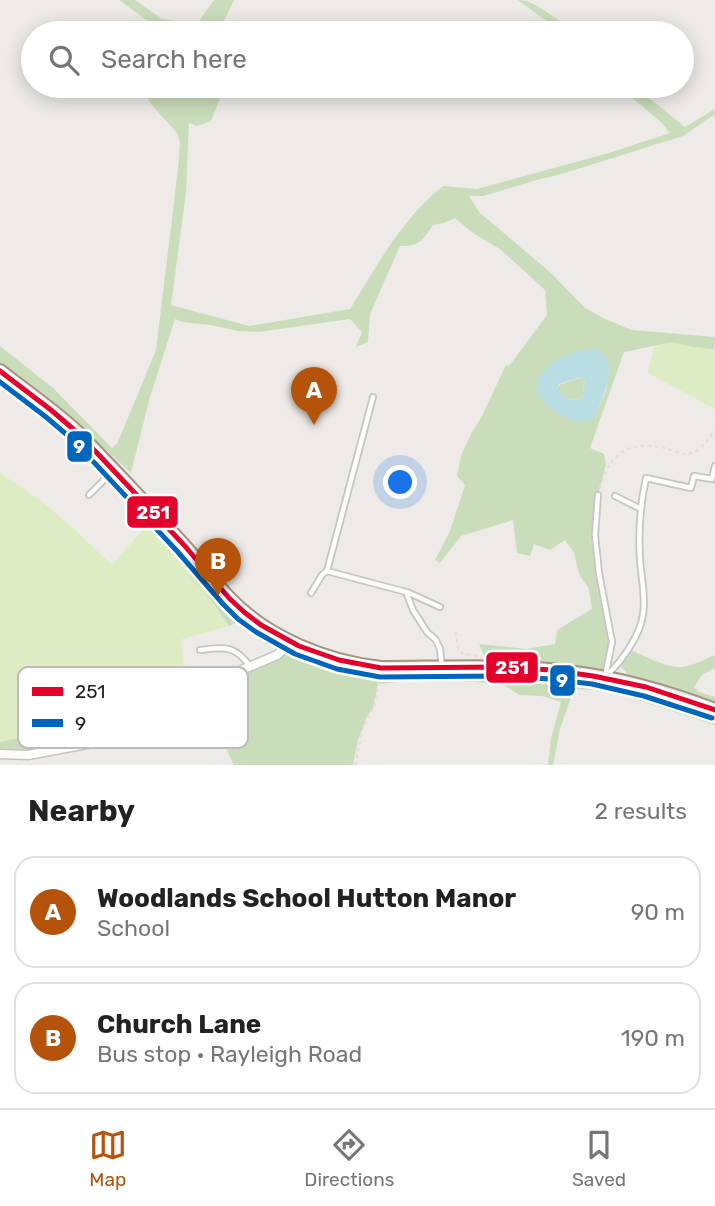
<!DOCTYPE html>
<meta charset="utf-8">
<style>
:root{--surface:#fff;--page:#f6f6f6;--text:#222;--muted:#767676;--line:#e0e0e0;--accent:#b45309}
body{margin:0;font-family:Rubik,sans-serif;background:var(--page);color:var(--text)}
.you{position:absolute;left:401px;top:483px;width:24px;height:24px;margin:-18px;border:5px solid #fff;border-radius:50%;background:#1a73e8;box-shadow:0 0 0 10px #1a73e833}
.badge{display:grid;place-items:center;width:46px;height:46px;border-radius:50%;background:var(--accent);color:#fff;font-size:23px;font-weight:700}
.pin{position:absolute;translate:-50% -58px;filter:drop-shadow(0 2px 4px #0008)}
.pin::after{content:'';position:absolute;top:37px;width:24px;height:21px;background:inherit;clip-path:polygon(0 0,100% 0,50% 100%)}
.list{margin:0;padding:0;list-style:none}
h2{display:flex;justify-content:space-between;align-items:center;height:91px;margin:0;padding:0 28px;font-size:30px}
h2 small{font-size:23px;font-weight:400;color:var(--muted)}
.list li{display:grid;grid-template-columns:46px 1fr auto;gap:21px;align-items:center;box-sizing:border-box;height:112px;margin:0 14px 14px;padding:0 14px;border:2px solid var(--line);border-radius:21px}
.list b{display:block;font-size:26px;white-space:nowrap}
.list p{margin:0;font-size:23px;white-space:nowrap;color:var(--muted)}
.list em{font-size:23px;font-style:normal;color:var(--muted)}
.icon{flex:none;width:38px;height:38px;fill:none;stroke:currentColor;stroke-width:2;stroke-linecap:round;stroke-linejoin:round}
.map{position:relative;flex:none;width:715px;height:765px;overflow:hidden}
.search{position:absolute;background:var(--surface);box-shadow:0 4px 18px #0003;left:21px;right:21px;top:21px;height:77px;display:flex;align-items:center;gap:18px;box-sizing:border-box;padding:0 24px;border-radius:38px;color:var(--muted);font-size:26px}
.sheet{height:343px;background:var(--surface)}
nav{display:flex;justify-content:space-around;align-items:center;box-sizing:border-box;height:98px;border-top:2px solid var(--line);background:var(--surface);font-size:19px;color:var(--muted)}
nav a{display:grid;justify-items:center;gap:4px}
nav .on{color:var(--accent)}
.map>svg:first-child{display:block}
.grass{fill:#deecc4}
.forest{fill:#caddba;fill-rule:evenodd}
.water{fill:#b8dee3;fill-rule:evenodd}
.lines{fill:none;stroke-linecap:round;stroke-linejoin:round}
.service-casing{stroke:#c6c5c3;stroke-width:8}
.minor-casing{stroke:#c6c5c3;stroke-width:11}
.primary-casing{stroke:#a49583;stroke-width:16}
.path{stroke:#ebd9d9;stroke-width:2;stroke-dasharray:3.5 3.5;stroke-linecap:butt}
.service{stroke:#fcfcfb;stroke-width:4.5}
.minor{stroke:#fcfcfb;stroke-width:8}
.primary{stroke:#f1eae4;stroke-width:12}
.bus-1-casing{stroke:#fff;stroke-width:10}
.bus-2-casing{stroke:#fff;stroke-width:10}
.bus-1{stroke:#e4002b;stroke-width:5}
.bus-2{stroke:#0065bd;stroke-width:5}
.key{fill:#fff;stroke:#bcbcbc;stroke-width:2}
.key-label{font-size:19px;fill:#1f1f1f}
.line-badge{stroke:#fff;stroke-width:2.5}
.badge-label{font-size:19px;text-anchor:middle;font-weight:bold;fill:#fff}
</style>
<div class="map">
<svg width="715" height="765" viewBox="0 0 715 765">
<rect width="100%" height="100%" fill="#edeae7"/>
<g class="grass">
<path d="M672 342 692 347 715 349V409L648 373 654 346Z"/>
<path d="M0 473 40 500 74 529 112 565 146 526 197 579 229 626 182 639 184 678 174 688 152 700 140 719 118 728 70 738 13 739 0 742Z"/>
</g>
<g class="forest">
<path d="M119 0H135L162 19 197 24 214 0H234L222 25 221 33H154L156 27Z"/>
<path d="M518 0C536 0 560 22 574 33H563Z"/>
<path d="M144 86H225L211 121 197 126 189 123 186 192 171 305 249 326 350 309C378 264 401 220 443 186L477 189 609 153 670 133 660 121 618 86H634L685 127 715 109V114L683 136 565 173 537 180 483 196H469L479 212 551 273 585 308 605 319 632 330 715 337 714 349 692 347 672 342 624 352 590 448 604 454 606 464 598 495 595 535 599 573 612 642 603 669 549 663 486 660 479 644 526 649 555 644 557 630 592 609 589 589 579 574 574 553 565 540 550 550 534 544 530 556 517 553 513 520 461 536 440 563 435 560 450 531 465 485 457 476 461 456 472 432 481 418 506 365 509 366 547 315 545 290 500 249 473 233 455 218 444 223 433 225C423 240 420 246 400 246L370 314 368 342 356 347 362 332 350 319 259 332 238 331 211 325 182 322 175 319 150 397 131 473 49 398 0 363V346L53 388 112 448 118 442 156 350 178 169 180 142 177 133 150 103ZM609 369 606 391 595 417 536 388Z"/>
<path d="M582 377 585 378 582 400 569 399 557 389 559 385Z"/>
<path d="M156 515 250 617 229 626 197 579 146 526Z"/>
<path d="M295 648 365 666 572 672 715 710V725L607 690 574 689 560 729 553 765H548L551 739 561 702 542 696 519 695 503 684 429 679 378 684 373 708 367 716 358 740 353 765H234L226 748 219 724 213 722 118 745 96 743 0 755V742L13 739 70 738 118 728 140 719 152 700 174 688 184 678 195 690 140 732 158 730 222 716 216 681Z"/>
<path d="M627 649C643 654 664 668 682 667 693 666 705 659 715 655V668L702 675 694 687 699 692 715 697V707L660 684H648L631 678 619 664Z"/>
</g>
<path class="water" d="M585 349C627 347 603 396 595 418 578 426 557 417 545 403 541 399 537 395 537 389 534 369 568 353 585 349ZM581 377 585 379 582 400 569 399 557 389 559 384Z"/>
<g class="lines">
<defs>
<g id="service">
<path d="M373 397 327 571 406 592 413 610 427 632 436 640 440 649 442 667"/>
<path d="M89 495 113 471"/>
<path d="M598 495 595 535 599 573 612 642 605 677"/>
<path d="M615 496 639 508"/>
<path d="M407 592 440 607"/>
<path d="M311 593 322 575 327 571"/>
<path d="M200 650C225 647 234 645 250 666"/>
<path d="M608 674C622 661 641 634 643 614 646 596 641 577 640 559 638 530 640 506 646 478L691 488 694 476 712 479 715 466"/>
</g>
<path id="minor" d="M0 754 28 755 135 735 154 722 183 695 277 655 291 642"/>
<path id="primary" d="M0 371C25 391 57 412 79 434 112 468 145 503 177 538 195 557 211 579 229 598 267 638 326 662 381 668 445 668 511 664 575 673 623 679 670 693 715 710"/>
</defs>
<use href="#service" class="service-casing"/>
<use href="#minor" class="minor-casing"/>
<use href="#primary" class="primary-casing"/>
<g class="path">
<path d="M600 488C609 453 629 440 665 448 672 450 680 454 687 454 700 453 708 440 715 430"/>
<path d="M456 632 458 649 461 653 481 657"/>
<path d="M355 765 363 728 375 703 379 679"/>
</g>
<use href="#service" class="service"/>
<use href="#minor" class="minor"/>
<use href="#primary" class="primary"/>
<defs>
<path id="bus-1" d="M0 371 51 410 79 434 184 545 229 598 244 612 261 625 299 646 339 660 381 668 502 667 551 670 593 676 646 687 715 710"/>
<path id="bus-2" d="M0 382 46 417 73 440 177 551 223 604 238 619 256 632 295 654 337 669 380 677 502 676 550 679 592 684 644 696 712 718"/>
</defs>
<use href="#bus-1" class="bus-1-casing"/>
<use href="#bus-2" class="bus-2-casing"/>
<use href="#bus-1" class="bus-1"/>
<use href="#bus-2" class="bus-2"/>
</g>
<rect x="18" y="667" width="230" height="81" rx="10" class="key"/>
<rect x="32" y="687" width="31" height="9" fill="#e4002b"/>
<rect x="32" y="719" width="31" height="8" fill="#0065bd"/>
<g class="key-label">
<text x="75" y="698">251</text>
<text x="75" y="730">9</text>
</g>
<g class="line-badge">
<rect x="66" y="430" width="27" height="33" rx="7" fill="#0065bd"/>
<rect x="126" y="495" width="53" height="34" rx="7" fill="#e4002b"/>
<rect x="485" y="651" width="54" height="33" rx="7" fill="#e4002b"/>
<rect x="549" y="664" width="27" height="33" rx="7" fill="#0065bd"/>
</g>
<g class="badge-label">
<text x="79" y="453">9</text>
<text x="153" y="519">251</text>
<text x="512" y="674">251</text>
<text x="562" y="687">9</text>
</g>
</svg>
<div class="you"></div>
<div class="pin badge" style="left:314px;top:425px">A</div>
<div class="pin badge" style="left:218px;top:596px">B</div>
<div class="search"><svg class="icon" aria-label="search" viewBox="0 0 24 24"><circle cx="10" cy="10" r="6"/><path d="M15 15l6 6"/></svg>Search here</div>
</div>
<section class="sheet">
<h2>Nearby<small>2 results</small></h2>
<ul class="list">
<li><span class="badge">A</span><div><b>Woodlands School Hutton Manor</b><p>School</p></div><em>90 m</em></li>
<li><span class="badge">B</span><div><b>Church Lane</b><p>Bus stop · Rayleigh Road</p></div><em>190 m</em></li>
</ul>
</section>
<nav>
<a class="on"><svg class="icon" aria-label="map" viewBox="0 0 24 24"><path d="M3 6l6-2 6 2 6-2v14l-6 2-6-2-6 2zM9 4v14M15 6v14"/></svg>Map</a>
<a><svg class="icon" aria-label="directions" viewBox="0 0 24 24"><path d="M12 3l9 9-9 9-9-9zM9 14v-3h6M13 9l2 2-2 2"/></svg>Directions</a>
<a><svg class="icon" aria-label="saved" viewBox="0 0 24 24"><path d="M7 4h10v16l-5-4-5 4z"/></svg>Saved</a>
</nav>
